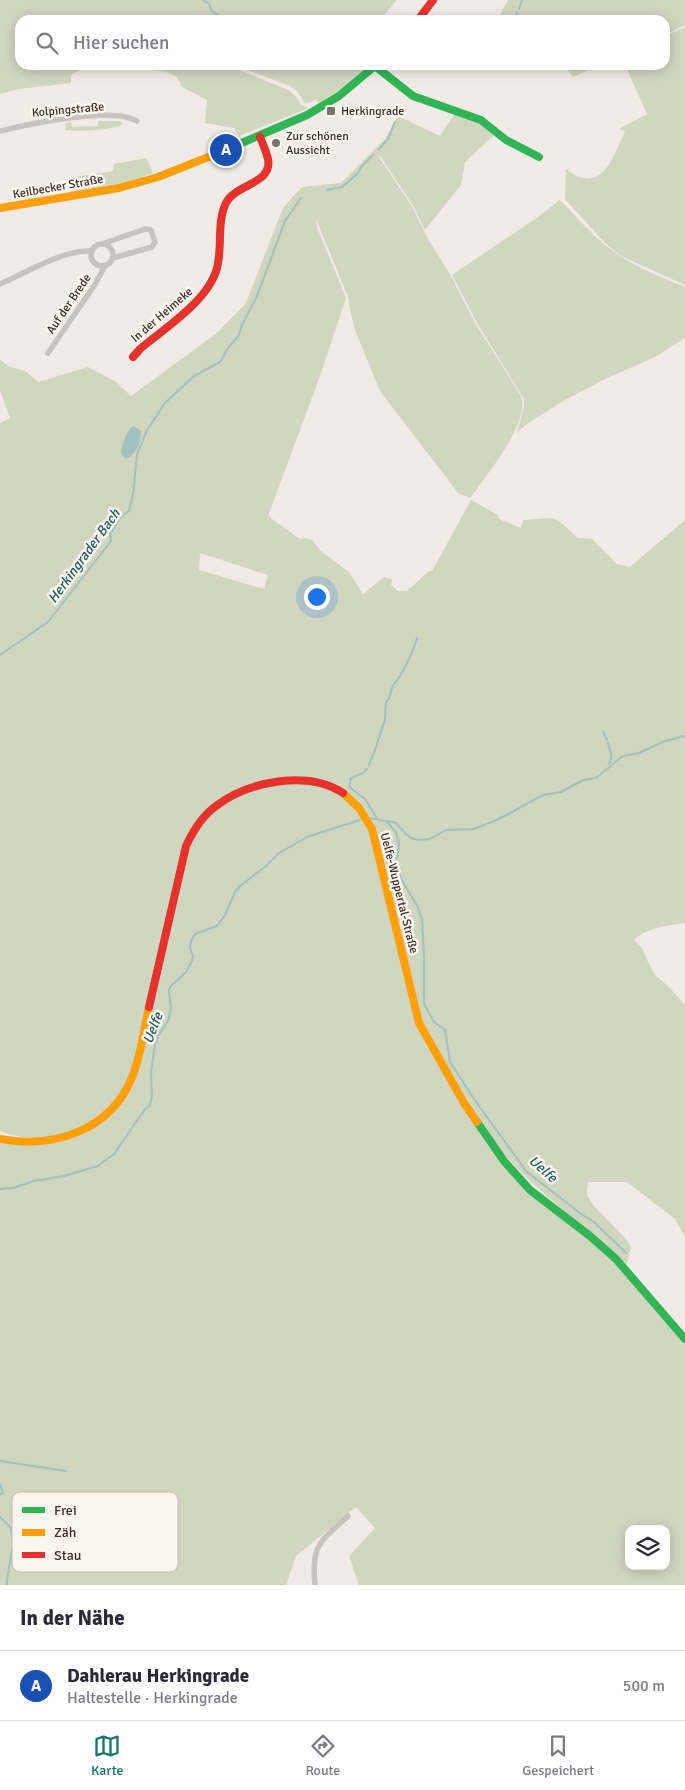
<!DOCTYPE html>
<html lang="de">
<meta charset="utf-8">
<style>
:root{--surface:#fff;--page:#f2f2f3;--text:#2b2b33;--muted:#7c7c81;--line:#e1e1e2;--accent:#0f766e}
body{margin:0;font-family:Signika,sans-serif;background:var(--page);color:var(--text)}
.controls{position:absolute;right:15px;bottom:15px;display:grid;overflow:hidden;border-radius:10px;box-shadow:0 2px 12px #0003}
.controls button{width:45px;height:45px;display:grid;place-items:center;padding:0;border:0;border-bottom:1px solid var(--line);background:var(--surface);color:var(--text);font:25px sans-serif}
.you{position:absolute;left:316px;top:596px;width:18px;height:18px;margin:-12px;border:4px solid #fff;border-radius:50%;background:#1a73e8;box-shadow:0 0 0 8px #1a73e833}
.badge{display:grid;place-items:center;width:32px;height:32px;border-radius:50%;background:var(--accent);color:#fff;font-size:16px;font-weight:700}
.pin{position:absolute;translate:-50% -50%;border:2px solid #fff;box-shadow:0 1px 5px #0006}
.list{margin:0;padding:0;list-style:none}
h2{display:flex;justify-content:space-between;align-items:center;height:65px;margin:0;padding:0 20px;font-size:21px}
h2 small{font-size:16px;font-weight:400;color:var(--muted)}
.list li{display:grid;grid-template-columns:32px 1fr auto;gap:15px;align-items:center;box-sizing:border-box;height:70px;padding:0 20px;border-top:1px solid var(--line)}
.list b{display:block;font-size:19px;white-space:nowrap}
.list p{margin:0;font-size:16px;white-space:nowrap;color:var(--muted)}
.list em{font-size:16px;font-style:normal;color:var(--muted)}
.icon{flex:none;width:28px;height:28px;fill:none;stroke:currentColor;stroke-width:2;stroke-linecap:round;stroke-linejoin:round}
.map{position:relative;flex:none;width:685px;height:1585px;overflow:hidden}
.search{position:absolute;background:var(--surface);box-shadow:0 2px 12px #0003;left:15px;right:15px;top:15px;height:55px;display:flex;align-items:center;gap:12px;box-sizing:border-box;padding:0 18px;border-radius:15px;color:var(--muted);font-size:19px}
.sheet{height:135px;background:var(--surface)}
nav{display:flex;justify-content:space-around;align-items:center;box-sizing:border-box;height:70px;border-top:1px solid var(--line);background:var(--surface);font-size:14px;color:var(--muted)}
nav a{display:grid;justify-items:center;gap:2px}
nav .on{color:var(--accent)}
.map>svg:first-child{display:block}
.green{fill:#d1d6bf;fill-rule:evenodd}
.water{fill:#a1c2c1}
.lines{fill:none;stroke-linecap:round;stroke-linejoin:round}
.stream{stroke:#a1c2c1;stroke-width:2}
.street{stroke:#c9c3be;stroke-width:5.5}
.fast{stroke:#30b455;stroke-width:8}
.slow{stroke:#ff9f0a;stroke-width:8}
.jam{stroke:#e5322d;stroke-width:8}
.poi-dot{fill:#7a716c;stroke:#fbf5ee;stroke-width:2}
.labels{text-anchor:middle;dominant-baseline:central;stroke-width:5;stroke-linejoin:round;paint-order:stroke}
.street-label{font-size:12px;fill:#3b302b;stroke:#fbf5ee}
.poi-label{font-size:12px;fill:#3b302b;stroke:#fbf5ee;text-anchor:start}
.water-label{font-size:14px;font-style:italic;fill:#1f5a5e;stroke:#fbf5ee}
.key{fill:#fbf5ee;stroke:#c1bab4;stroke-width:1}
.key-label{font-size:14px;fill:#3b302b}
</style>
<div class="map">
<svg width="685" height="1585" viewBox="0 0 685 1585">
<rect width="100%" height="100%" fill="#f0ebe5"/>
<g class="green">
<path d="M0 0H397L380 20H20V65H227L289 90 297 98 301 105 309 108 239 136 234 128 205 123 207 100 182 87 177 77 166 72 145 68 88 66 71 75V83L19 89 0 94Z"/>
<path d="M508 0H685V25L665 35V20H501L498 18Z"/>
<path d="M685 27V285L621 256 606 244 565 199 566 169C601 197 613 158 625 131L619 129 647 114 625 65H665V36Z"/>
<path d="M234 65H360L364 71 345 87 319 103 316 100 305 104 298 92 290 86Z"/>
<path d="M564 65H599L573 77Z"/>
<path d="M456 112 481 121 496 133 465 162 461 185 425 230 414 207 380 156 379 157 413 208 428 239 451 276 475 323 521 396C531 422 485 477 470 498L458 493 455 489 380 391 355 330 351 314 348 297 316 219 317 227 346 298 320 376 268 516 300 539 306 538 312 540 321 551 349 572 363 594 384 577 392 579 391 585 398 591H407L429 571H432L471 500 498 515 499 519 521 528 523 520 551 518 559 521 578 538 592 539 617 564 630 567 685 520V923C667 926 647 927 634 940L642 948 647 960 655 975 668 986 685 1005V1237L675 1219 627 1182H588L587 1195 594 1206 628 1241 631 1248 626 1266 595 1237 558 1206 527 1178 492 1142 465 1102 431 1043 422 1023 416 1007 398 930 402 929 397 919 380 859 419 1023 464 1103 504 1161 516 1175 530 1190 590 1236 616 1259 685 1339V1585H359L349 1556 375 1528 356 1507 296 1556 286 1585H0V1139C50 1154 117 1126 134 1073L186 846C207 797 269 772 320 783 333 786 343 795 354 800 336 780 303 773 277 778 247 784 214 796 196 822 177 851 172 890 165 923 158 959 150 995 142 1031 138 1048 136 1070 128 1086 116 1106 97 1119 77 1129 52 1141 25 1141 0 1131V423L10 418 0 390V360L8 366 25 371 38 382 88 367 116 382 131 396 217 333 246 303 283 208 302 187 341 183 385 139 398 116 440 136ZM200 553 268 575 264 589 199 570ZM629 1529H666V1566H629Z"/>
<path d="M98 121H120L123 124C116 130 75 132 65 130L66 123 71 122 72 127 98 126Z"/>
<path d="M146 158 153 173 122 184 70 193 68 178 113 171 114 164Z"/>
<path d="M560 200C577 217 593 237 613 251 635 267 660 277 685 287V338L655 357 607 378 565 400 525 425 517 433 524 407V399L477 323 452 275 535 219Z"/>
</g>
<path class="water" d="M133 426 141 431C141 441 136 455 126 459L121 454C120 447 127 430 133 426Z"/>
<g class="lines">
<g class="stream">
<path d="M203 0 209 4 212 11 225 20"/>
<path d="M519 9 522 0"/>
<path d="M514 20 517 12"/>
<path d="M379 149 388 139 395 122"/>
<path d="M327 190 342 187 358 173 362 166 373 155"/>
<path d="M0 655 48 622 111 541 110 534 121 517 129 511 133 495 137 454 147 430 165 403 194 376 220 362 229 347 239 335 242 325 257 296 285 221 301 198"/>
<path d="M603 732 607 740"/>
<path d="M608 743C610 752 614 756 609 764"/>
<path d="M369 765 375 750 385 719 386 702C392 696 389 695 392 688 394 683 399 679 401 674 407 664 414 648 417 638"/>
<path d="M367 769 363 773 351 778 349 787 365 799 376 817"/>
<path d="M370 818 386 821 396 832 399 844 397 861 401 879 418 907 422 920 424 956V1004L434 1022 445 1030 450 1062 474 1099 526 1171 581 1214 594 1222 626 1253"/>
<path d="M388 821 396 823 409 837 418 840 430 839 446 830 474 829 499 819 543 795 561 792 583 780 596 778 623 756 639 753 665 741 685 736"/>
<path d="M0 1189 13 1188 34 1181 64 1176 98 1166 114 1154 145 1109 150 1105 152 1096 151 1072 155 1045 158 1036 168 1021 171 1009 169 990 171 986 186 972 192 961 193 956 190 948 191 941 195 934 217 926 225 915 235 892 240 886 266 866 279 853 307 837 360 820"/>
<path d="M0 1461 66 1471"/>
<path d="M0 1484 3 1493 0 1495"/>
<path d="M0 1517 11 1528 13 1544 7 1580V1585"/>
</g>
<g class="street">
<path d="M0 131C29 124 112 106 137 121"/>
<circle cx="102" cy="255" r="11"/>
<path d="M102 244 145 229 151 230 155 242 152 247 113 258"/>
<path d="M0 284C25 273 65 249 91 251"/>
<path d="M48 353 94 286 105 266"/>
<path d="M315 1585C311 1544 320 1542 348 1516"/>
</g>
<g class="fast">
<path d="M375 66 413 96 481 120 506 140 539 157"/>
<path d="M216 154 307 115 339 96 376 65"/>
<path d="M477 1122 504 1161 530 1190 590 1236 616 1259 685 1339"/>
</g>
<g class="slow">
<path d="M0 208 119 188 158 177 216 154"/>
<path d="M343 793 359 808 372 829 419 1023 464 1103 477 1122"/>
<path d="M0 1139C55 1149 112 1130 133 1075 141 1054 144 1029 149 1007"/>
</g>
<g class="jam">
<path d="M418 20 433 0"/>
<path d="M133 357 140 349C166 327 213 298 218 263 222 243 217 221 226 203 235 184 273 184 268 159 266 151 263 144 260 137"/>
<path d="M149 1007 186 846C193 831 202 816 216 806 248 782 307 769 343 793"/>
</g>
</g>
<g class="poi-dot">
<rect x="326" y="106" width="10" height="10" rx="2.5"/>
<circle cx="276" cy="143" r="5"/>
</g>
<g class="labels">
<g class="street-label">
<text transform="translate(68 110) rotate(-5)">Kolpingstraße</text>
<text transform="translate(58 187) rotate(-10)">Keilbecker Straße</text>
<text transform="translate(69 304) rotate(-56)">Auf der Brede</text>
<text transform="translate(162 315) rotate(-41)">In der Heimeke</text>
<text transform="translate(399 893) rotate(76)">Uelfe-Wuppertal-Straße</text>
</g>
<g class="poi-label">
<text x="341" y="111">Herkingrade</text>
<text x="286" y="136">Zur schönen<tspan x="286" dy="14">Aussicht</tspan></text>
</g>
<g class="water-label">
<text transform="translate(84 556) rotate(-54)">Herkingrader Bach</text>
<text transform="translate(153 1028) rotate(-69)">Uelfe</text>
<text transform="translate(543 1169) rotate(42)">Uelfe</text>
</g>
</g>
<rect x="12" y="1492" width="166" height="80" rx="8" class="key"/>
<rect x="22" y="1507" width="23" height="6" fill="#30b455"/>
<rect x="22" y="1529" width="23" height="7" fill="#ff9f0a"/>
<rect x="22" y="1552" width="23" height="6" fill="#e5322d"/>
<g class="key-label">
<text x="54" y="1515">Frei</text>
<text x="54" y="1537">Zäh</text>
<text x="54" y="1560">Stau</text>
</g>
</svg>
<div class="controls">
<button><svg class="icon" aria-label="layers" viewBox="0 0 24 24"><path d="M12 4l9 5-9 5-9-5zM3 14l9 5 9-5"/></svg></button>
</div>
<div class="you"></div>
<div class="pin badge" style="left:226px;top:150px;background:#1a4fb4">A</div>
<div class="search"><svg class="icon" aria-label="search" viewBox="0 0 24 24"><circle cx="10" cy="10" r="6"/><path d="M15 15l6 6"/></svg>Hier suchen</div>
</div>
<section class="sheet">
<h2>In der Nähe<small></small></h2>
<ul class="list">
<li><span class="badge" style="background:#1a4fb4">A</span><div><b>Dahlerau Herkingrade</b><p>Haltestelle · Herkingrade</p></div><em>500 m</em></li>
</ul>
</section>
<nav>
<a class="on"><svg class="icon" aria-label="map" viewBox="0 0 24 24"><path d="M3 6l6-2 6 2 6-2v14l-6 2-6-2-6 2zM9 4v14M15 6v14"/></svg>Karte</a>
<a><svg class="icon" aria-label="directions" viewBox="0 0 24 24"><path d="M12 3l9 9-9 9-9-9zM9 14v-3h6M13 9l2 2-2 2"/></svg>Route</a>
<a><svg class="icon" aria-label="saved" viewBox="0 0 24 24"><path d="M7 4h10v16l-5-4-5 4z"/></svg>Gespeichert</a>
</nav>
